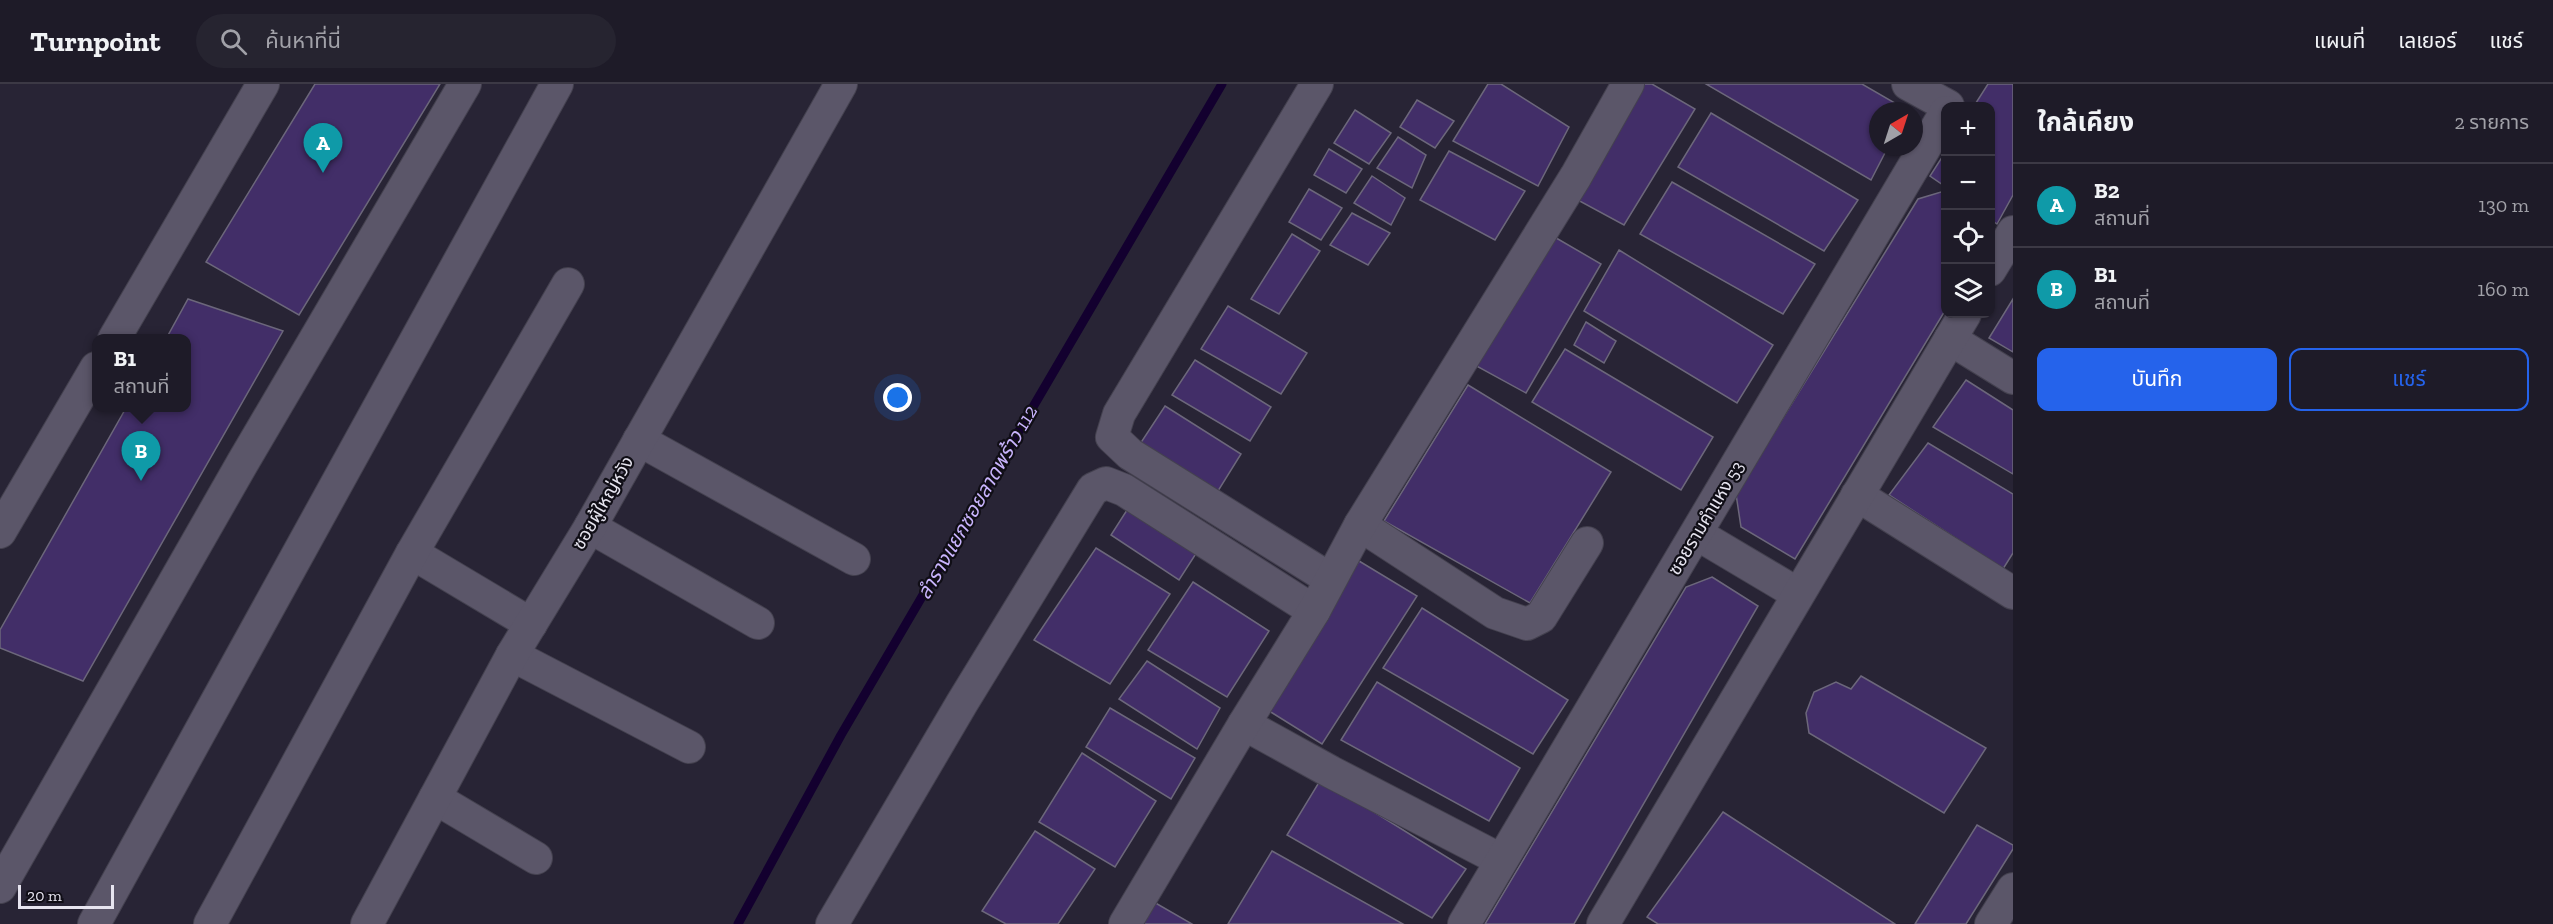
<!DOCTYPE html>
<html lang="th">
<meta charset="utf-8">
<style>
:root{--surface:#1e1b28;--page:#262430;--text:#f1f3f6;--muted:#a1a1a8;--line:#3c3945;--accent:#2563eb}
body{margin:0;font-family:"Zilla Slab","Noto Sans Thai",serif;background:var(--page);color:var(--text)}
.controls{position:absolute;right:18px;top:18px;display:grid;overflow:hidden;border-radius:12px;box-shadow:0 2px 4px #0004}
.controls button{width:54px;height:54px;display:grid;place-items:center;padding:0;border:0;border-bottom:2px solid var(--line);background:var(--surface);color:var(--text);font:30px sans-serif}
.compass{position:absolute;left:1869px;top:18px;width:54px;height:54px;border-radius:50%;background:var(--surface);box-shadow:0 2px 4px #0004;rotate:39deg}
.scale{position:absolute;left:18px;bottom:15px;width:96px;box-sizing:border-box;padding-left:6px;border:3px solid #e7e5f0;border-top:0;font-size:16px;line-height:21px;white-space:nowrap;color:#e7e5f0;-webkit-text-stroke:4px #100e16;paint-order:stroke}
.you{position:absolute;left:898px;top:314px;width:21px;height:21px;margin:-15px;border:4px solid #fff;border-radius:50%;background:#1a73e8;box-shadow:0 0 0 9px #1a73e833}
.badge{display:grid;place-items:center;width:39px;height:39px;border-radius:50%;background:var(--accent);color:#fff;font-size:20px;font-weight:700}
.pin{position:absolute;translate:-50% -50px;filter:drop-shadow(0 2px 3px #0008)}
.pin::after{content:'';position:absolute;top:32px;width:21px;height:18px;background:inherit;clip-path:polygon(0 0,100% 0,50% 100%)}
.popup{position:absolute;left:92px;top:250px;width:99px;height:78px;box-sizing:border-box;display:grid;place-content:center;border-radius:12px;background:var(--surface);filter:drop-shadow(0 2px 4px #0005);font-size:20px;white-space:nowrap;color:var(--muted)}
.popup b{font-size:22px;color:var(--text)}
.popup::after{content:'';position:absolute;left:50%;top:100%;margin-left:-12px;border:12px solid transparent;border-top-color:var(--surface)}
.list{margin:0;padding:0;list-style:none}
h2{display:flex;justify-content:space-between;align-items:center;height:78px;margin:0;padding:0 24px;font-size:26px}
h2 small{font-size:20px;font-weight:400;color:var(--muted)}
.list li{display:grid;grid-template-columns:39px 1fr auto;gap:18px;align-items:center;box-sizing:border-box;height:84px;padding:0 24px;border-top:2px solid var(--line)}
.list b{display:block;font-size:22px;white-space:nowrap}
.list p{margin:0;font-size:20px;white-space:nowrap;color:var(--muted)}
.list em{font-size:20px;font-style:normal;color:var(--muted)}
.actions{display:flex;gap:12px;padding:18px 24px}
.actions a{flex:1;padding:14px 0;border:2px solid var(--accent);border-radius:12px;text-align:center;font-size:21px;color:var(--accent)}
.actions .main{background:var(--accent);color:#fff}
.icon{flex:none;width:33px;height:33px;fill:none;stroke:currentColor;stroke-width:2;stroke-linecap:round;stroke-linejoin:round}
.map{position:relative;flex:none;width:2013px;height:840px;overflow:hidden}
header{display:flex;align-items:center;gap:36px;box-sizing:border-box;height:84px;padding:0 30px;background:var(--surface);border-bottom:2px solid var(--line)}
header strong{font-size:28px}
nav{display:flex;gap:33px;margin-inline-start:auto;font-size:21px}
.search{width:420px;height:54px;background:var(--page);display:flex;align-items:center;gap:15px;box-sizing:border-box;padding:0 21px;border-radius:33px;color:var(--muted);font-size:22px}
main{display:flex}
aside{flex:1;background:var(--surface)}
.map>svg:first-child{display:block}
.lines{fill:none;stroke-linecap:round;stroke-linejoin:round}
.stream{stroke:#13002f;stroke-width:9}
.building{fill:#422e68;stroke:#6c677b;stroke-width:1.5}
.minor-casing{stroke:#44414f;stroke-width:34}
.minor{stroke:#5b5669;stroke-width:32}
.labels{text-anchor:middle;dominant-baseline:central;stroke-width:4.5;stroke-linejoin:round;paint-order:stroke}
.street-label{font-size:18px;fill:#e7e5f0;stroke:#100e16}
.water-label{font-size:20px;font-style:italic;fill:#c9b4fd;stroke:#100e16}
</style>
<header>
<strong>Turnpoint</strong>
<div class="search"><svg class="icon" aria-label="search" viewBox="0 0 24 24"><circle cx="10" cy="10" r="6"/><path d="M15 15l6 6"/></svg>ค้นหาที่นี่</div>
<nav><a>แผนที่</a><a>เลเยอร์</a><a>แชร์</a></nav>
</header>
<main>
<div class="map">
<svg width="2013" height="840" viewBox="0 0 2013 840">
<rect width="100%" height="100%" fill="#282435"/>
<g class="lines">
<path class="stream" d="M738 840 841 651 1222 0"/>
</g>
<g class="building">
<path d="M315 0H440L299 231 206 178Z"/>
<path d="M1488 0H1501L1569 43 1538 102 1453 57Z"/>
<path d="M1644 0H1652L1695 25 1624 141 1574 114Z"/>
<path d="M1706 0H1862L1907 26 1878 27V63H1888L1871 96Z"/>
<path d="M1988 0H2013V111L1997 140 1990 135V22H1974Z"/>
<path d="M1417 16 1454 37 1435 64 1400 43Z"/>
<path d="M1355 26 1391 49 1369 80 1334 59Z"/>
<path d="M1711 29 1858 116 1824 167 1678 83Z"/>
<path d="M1398 53 1426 71 1412 104 1377 84Z"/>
<path d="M1329 65 1362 85 1346 109 1314 91Z"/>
<path d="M1449 67 1525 107 1495 156 1420 116Z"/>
<path d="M1946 67V103L1930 92Z"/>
<path d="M1372 92 1405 114 1391 141 1354 119Z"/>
<path d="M1672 98 1815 180 1783 230 1640 150Z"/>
<path d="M1309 105 1342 124 1321 156 1289 138Z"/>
<path d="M1941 108 1946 111V225L1795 475 1741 443 1736 410 1918 115Z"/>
<path d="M1352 129 1390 149 1368 181 1330 161Z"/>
<path d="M1292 150 1320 167 1279 230 1251 215Z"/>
<path d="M1551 151 1601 180 1526 309 1471 279Z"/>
<path d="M1619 166 1773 261 1737 319 1584 227Z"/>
<path d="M188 215 283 247 83 597 0 564V546L126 324H186V255H166Z"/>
<path d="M2013 215V268L1989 254Z"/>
<path d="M1228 222 1307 269 1281 310 1201 265Z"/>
<path d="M1586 238 1616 257 1604 279 1574 261Z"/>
<path d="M1565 265 1713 353 1681 406 1532 318Z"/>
<path d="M1195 276 1271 323 1250 357 1172 311Z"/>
<path d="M1966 296 2013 326V390L1933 343Z"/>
<path d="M1468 301 1611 388 1530 519 1384 437Z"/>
<path d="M1165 322 1241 370 1218 407 1140 360Z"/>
<path d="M1928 359 2013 410V469L2003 485 1889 411Z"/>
<path d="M1127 426 1197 468 1179 496 1111 451Z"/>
<path d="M1096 464 1170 510 1110 600 1034 556Z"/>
<path d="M1359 477 1417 512 1322 660 1266 625Z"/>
<path d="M1712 493 1758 522 1574 840H1485L1686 503Z"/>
<path d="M1193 498 1269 547 1227 613 1148 566Z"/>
<path d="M1422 524 1568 616 1533 670 1383 584Z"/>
<path d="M1147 577 1220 624 1197 665 1119 615Z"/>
<path d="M1861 592 1986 664 1944 729 1809 649 1806 629 1814 608 1836 598 1851 605Z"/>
<path d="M1377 598 1520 684 1489 737 1341 656Z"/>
<path d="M1110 624 1195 674 1171 715 1086 663Z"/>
<path d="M1082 669 1156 717 1115 783 1039 738Z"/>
<path d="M1321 695 1466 785 1432 834 1287 751Z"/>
<path d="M1723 728 1895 840H1658L1647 833Z"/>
<path d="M1977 741 2013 761V765L1966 840H1915Z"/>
<path d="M1035 747 1095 785 1058 840H1006L982 827Z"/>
<path d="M1272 767 1403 840H1228Z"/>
<path d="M1152 817 1192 840H1137Z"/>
</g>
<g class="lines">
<defs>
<g id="minor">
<path d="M1317 0 1119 330 1112 353 1130 370 1330 495"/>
<path d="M1908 0 1948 22"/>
<path d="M1990 186 2013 148"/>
<path d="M114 255 263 0"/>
<path d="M1950 255 2013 294"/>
<path d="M639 356 854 475"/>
<path d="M1857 411 2013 509"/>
<path d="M1360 441 1495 529 1527 540 1541 533 1587 459"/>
<path d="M590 443 758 539"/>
<path d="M0 448 96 284"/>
<path d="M1697 450 1798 510"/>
<path d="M412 469 531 540"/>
<path d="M512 571 689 663"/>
<path d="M1244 640 1331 688 1501 776"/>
<path d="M435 714 536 774"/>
<path d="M0 803 243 378 465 0"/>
<path d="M94 840 557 0"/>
<path d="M210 840 412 469 568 200"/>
<path d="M367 840 512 571 590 443 841 0"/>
<path d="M832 840 962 619 1093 405 1106 399 1124 406 1314 527"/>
<path d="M1125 840 1244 640 1314 527 1360 441 1576 92 1628 0"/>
<path d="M1464 840 1946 28"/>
<path d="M1603 840 1965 230"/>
<path d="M1991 840 2013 805"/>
</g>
</defs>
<use href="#minor" class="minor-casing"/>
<use href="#minor" class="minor"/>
</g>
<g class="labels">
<g class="street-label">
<text transform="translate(603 419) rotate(-60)">ซอยผู้ใหญ่หวัง</text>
<text transform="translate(1706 434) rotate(-59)">ซอยรามคำแหง 53</text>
</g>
<g class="water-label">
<text transform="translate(977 418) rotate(-60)">ลำรางแยกซอยลาดพร้าว 112</text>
</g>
</g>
</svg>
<div class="controls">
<button>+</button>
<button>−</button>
<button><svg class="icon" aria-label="locate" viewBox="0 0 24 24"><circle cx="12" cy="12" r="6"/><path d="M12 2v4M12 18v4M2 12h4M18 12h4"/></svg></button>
<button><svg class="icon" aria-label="layers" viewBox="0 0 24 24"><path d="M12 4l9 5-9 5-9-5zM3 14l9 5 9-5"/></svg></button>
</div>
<svg class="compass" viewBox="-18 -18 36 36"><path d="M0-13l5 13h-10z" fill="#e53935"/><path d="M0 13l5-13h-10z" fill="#a1a1a8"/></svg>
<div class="scale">20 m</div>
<div class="you"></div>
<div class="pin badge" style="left:323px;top:89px;background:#0f9aa8">A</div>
<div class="pin badge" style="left:141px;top:397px;background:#0f9aa8">B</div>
<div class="popup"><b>B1</b>สถานที่</div>
</div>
<aside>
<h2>ใกล้เคียง<small>2 รายการ</small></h2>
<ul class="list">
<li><span class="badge" style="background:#0f9aa8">A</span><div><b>B2</b><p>สถานที่</p></div><em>130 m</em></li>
<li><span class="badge" style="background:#0f9aa8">B</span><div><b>B1</b><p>สถานที่</p></div><em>160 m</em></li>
</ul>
<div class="actions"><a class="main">บันทึก</a><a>แชร์</a></div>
</aside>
</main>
